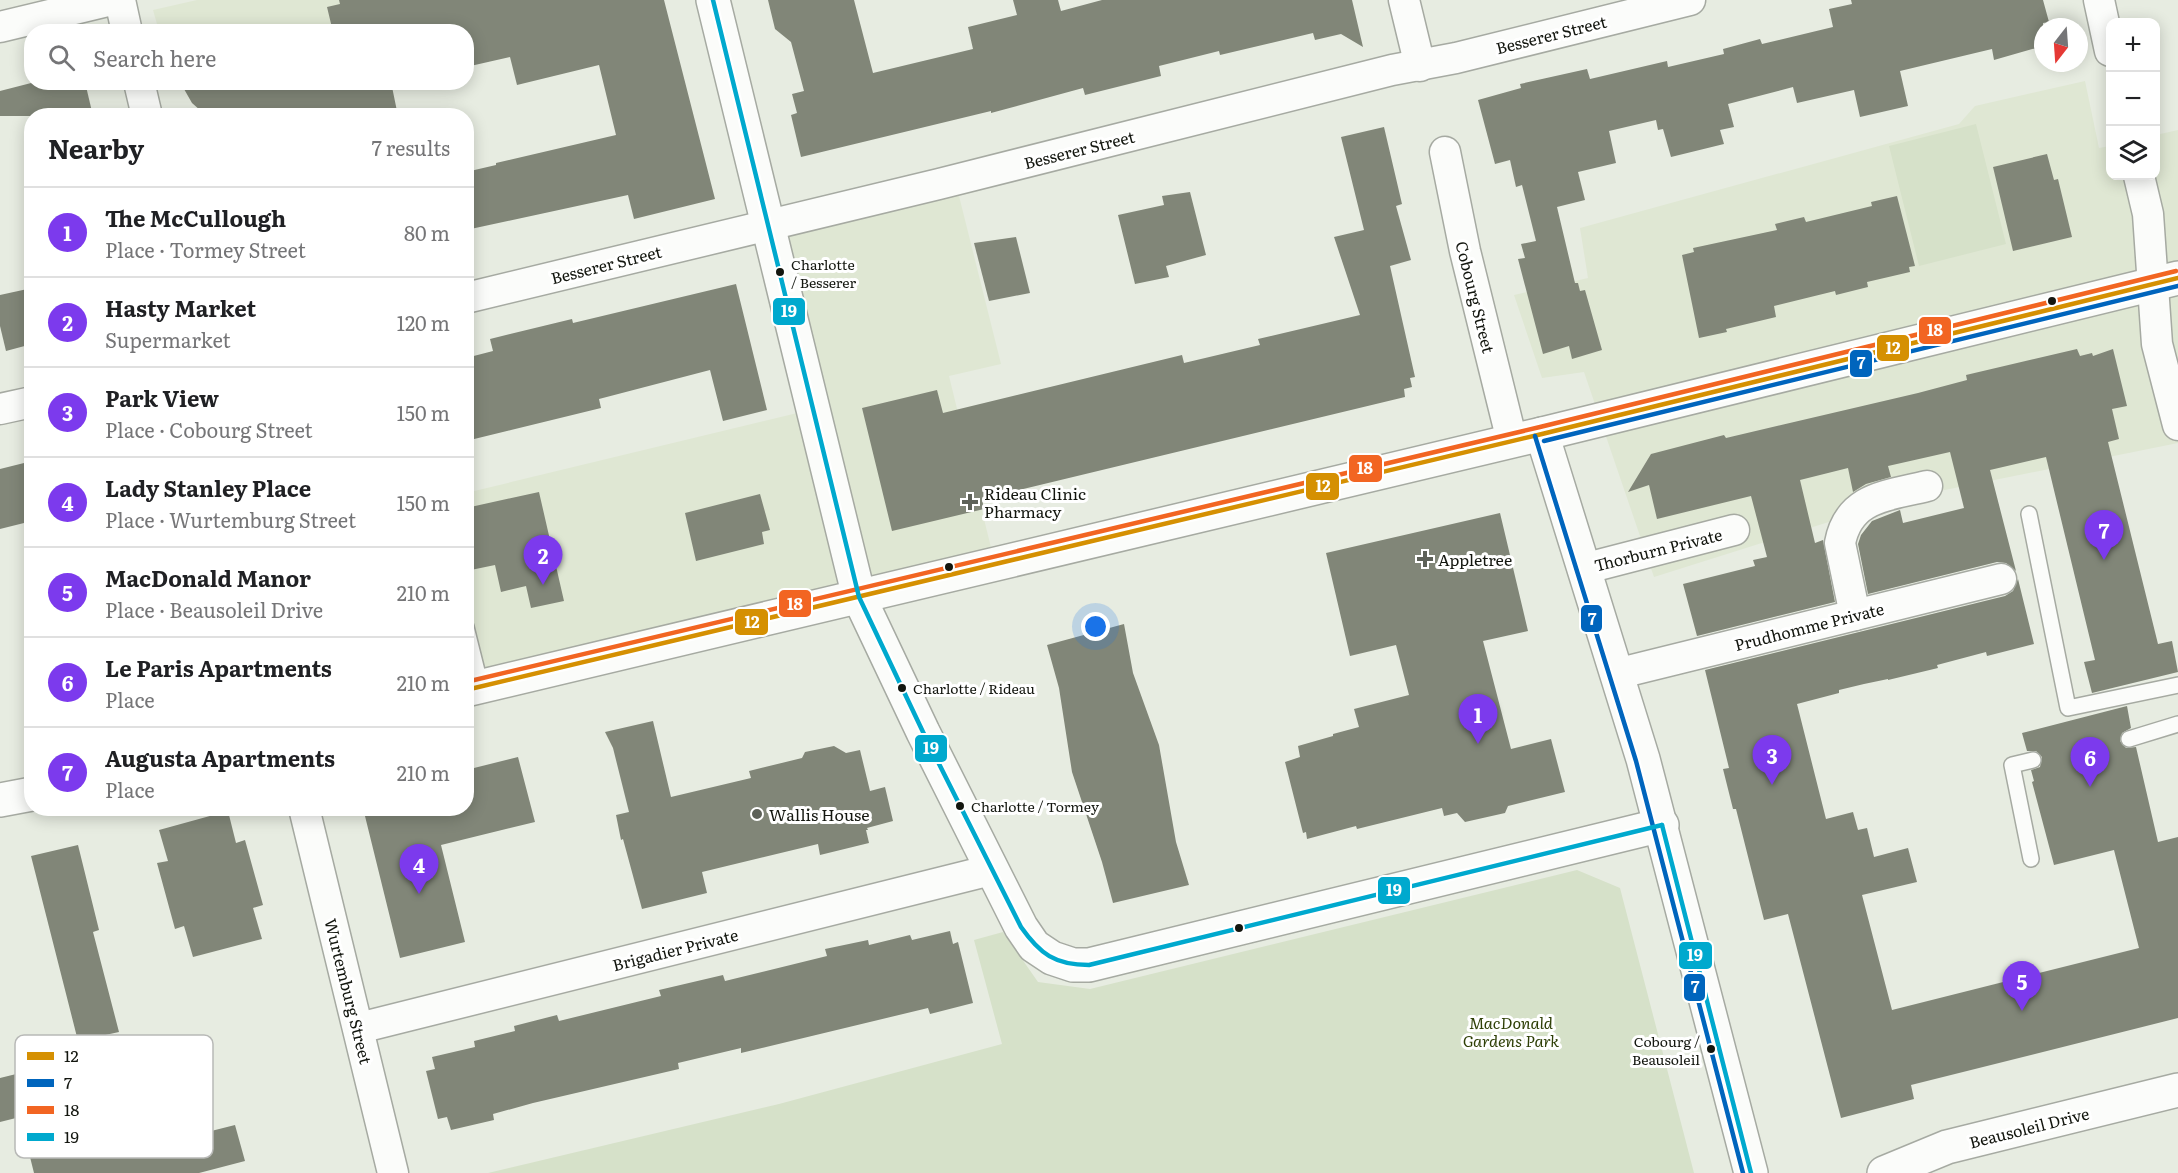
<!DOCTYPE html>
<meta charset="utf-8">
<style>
:root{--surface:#fff;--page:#f2f2f2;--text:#202124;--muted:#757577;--line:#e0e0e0;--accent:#7c3aed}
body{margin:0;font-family:Literata,serif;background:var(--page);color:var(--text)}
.controls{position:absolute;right:18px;top:18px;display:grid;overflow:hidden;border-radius:12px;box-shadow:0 3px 15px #0003}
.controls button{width:54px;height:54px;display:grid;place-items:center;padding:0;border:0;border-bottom:2px solid var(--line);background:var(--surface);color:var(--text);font:30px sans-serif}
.compass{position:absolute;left:2034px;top:18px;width:54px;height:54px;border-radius:50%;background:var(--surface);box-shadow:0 3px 15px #0003;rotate:197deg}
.you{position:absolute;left:1096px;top:627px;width:21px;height:21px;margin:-15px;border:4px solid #fff;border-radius:50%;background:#1a73e8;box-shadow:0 0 0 9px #1a73e833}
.badge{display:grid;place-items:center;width:39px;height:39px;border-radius:50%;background:var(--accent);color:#fff;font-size:20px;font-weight:700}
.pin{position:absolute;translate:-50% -50px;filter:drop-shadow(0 2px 3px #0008)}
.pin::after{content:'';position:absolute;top:32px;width:21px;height:18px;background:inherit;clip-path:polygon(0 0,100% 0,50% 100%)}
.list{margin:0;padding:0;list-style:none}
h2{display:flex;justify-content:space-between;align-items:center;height:78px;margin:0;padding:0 24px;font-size:26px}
h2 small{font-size:20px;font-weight:400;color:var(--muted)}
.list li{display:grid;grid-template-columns:39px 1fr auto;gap:18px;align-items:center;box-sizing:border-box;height:90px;padding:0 24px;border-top:2px solid var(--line)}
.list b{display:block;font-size:22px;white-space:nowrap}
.list p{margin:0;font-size:20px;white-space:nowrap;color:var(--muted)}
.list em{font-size:20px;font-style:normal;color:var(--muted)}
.icon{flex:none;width:33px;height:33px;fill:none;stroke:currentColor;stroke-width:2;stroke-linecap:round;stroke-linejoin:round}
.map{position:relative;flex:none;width:2178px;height:1173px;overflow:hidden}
.search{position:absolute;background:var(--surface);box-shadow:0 3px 15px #0003;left:24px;top:24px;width:450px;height:66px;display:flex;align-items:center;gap:15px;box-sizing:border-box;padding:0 21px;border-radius:24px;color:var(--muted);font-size:22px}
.panel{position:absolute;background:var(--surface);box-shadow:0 3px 15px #0003;left:24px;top:108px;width:450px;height:708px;border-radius:24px}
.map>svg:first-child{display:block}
.built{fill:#dfe7d3}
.green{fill:#d6e1c9}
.building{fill:#818678}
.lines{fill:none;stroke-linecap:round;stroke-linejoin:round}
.lane-casing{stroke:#a6aaa2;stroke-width:18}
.street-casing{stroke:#a6aaa2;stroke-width:33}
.secondary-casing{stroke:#a6aaa2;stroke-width:36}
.primary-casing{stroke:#a6aaa2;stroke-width:36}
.lane{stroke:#fbfcfa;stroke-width:15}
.street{stroke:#fbfcfa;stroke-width:30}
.secondary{stroke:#fbfcfa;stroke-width:33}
.primary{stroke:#fbfcfa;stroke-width:33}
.bus-1-casing{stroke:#fff;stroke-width:9}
.bus-2-casing{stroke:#fff;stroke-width:9}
.bus-3-casing{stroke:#fff;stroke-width:9}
.bus-4-casing{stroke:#fff;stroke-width:9}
.bus-1{stroke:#d59002;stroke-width:4.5}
.bus-2{stroke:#0065bd;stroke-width:4.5}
.bus-3{stroke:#f26522;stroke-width:4.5}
.bus-4{stroke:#00a9ce;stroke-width:4.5}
.bus-dot{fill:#13160f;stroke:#fff;stroke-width:2}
.poi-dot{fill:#5d6158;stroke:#fff;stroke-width:2}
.labels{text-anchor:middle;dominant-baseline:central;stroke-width:6;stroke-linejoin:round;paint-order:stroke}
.bus-label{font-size:14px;fill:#13160f;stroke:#fff;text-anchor:start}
.street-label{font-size:16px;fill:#13160f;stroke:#fff}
.poi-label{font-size:16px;fill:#13160f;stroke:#fff;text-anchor:start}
.park-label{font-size:16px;font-style:italic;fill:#2e3f06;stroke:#fff}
.key{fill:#fff;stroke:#b8b9b7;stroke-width:1.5}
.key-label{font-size:16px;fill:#13160f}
.line-badge{stroke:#fff;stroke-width:2}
.badge-label{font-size:16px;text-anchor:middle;font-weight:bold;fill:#fff}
</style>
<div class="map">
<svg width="2178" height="1173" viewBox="0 0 2178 1173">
<rect width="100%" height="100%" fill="#e7ece1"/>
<g class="built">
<path d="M197 0H383L390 31H159L153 10Z"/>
<path d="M2085 81 2099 148 2110 146V176H2156V135L2178 130V443L1905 498 1654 577 1584 372 1542 378 1514 295 1588 278 1580 228 1959 124 1975 106Z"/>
<path d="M955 180 1001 364 949 376 995 564 467 690 466 493 814 409 768 224Z"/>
</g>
<g class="green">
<path d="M1976 124 2006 244 1919 266 1889 146Z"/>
<path d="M1577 870 1620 888 1694 1173H488L779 1104 1002 1044 974 940 1003 932 1038 982 1090 989Z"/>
</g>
<g class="building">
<path d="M339 0H664L715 199 634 219 628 195 466 230V172L496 165V163L616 135 599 65 517 85 510 57 466 67V32H333L327 7 340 4Z"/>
<path d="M768 0H854L873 73 973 49 968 27 1017 15 1013 0H1058L1061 11 1102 0H1352L1363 47 1341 34 1315 40 1313 33 1220 55 1219 51 1159 66 1161 76 1085 95 1083 88 991 113V111L801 157 791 115 797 113 792 94 804 91 791 42 775 29Z"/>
<path d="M1851 0H2043L2049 22 2043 23V46L1994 60 1992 49 1900 71 1908 106 1860 117 1854 90 1797 103 1793 87 1728 104 1734 127 1720 130 1724 144 1671 157 1663 129 1658 130 1656 120 1609 131 1616 163 1578 172 1585 200 1557 207 1575 283H1578L1580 291 1585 290 1602 350 1572 359 1569 346 1543 354 1518 259 1525 258 1521 244 1536 241 1522 185 1516 187 1510 160 1495 164 1478 100 1521 88 1520 84 1587 69 1590 79 1667 61 1668 67 1724 54 1723 49 1760 39 1762 44 1833 27 1829 9 1852 4Z"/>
<path d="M35 82H85L93 116H0V91Z"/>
<path d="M180 82H287L288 88 311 82H391L398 116H211L209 109 201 111 192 103Z"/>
<path d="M1384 127 1402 204 1396 206 1411 260 1390 266 1415 377 1410 378 1412 387 1404 389 1405 397 982 499 984 509 892 531 862 408 937 390 943 413 1182 355 1184 363 1260 345 1258 339 1360 315 1334 237 1364 230 1341 137Z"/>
<path d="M2047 154 2054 180 2058 179 2072 237 2013 251 1993 167Z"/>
<path d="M1190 192 1206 255 1166 266 1169 277 1135 284 1118 215 1164 205 1162 196Z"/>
<path d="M1897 196 1915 266 1909 267 1910 272 1867 282 1868 287 1836 295 1835 291 1774 306 1776 317 1726 329 1727 332 1699 338 1682 255 1694 252 1693 248 1777 230 1775 224 1804 217 1806 222 1872 206 1871 202Z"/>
<path d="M1016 237 1030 293 989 301 974 243Z"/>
<path d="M736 284 767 410 723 421 710 370 599 399 601 408 466 441V358L493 351 490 339 572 319 573 323Z"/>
<path d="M32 288V344L6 351 0 326V295Z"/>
<path d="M2077 349 2080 356 2092 353 2093 356 2113 349 2127 406 2112 409 2119 439 2108 442 2158 644 2172 641 2178 672 2092 693 2084 662 2095 660 2046 457 1990 470 2016 571 2006 563 1997 562 1868 594 1858 544 1861 535 1872 521 1900 510 1903 523 1964 508 1950 452 1888 466 1891 477 1866 484 1853 492 1848 468 1800 480 1815 543 1823 540 1835 602 1697 636 1683 584 1755 566 1753 560 1767 557 1751 496 1657 519 1649 485 1628 492 1651 454 1724 435 1726 438 1918 393 1967 380 1966 375Z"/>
<path d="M32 461V521L0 529V469Z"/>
<path d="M539 492 564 601 531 608 526 586 501 592 495 565 466 571V508Z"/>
<path d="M760 494 770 530 762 532 764 544 696 561 685 513Z"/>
<path d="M1500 513 1528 631 1483 641 1511 749 1551 739 1565 792 1508 806 1505 813 1465 822 1457 813 1444 816 1442 808 1357 829 1356 826 1307 839 1306 832 1303 833 1285 762 1300 757 1298 746 1333 736V734L1359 727 1354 709 1409 695 1396 645 1350 656 1326 553Z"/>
<path d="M2018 579 2034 644 1987 656 1986 652 1937 665 1938 668 1888 680V679L1864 684 1839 690V693L1797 704 1826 819 1853 812 1858 830 1867 828 1874 857 1908 848 1917 882 1862 895 1892 1010 2139 948 2114 850 2054 865 2032 782 2034 781 2031 770 2040 767 2042 757 2036 751H2027L2022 733 2127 706 2131 728 2122 733 2120 741 2126 748 2136 747 2158 842 2178 837V1018L1911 1085 1914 1099 1841 1118 1788 914 1764 920 1736 809H1733L1723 769 1729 768 1705 670 2005 596 2013 591Z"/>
<path d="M1124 624 1133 673 1159 745 1176 842 1189 885 1113 903 1102 862 1072 772 1059 688 1047 645Z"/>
<path d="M653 721 671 797 751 778 749 771 802 758 805 752 834 746 846 753 860 750 870 791 885 787 893 821 867 828 868 830H866L869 843 820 855 818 844 702 872 707 893 642 909 623 839 621 840 616 815 629 812 613 748 605 732Z"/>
<path d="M518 757 535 822 441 845 465 942 400 958 363 808H466V770Z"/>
<path d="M228 811 236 843 245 840 263 905 253 908 262 939 193 957 184 926 175 929 157 863 168 861 159 830Z"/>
<path d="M78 845 99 930 93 932 119 1032 78 1041 31 856Z"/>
<path d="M950 931 953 944 958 942 973 1003 930 1014 928 1008 741 1053V1048L678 1063 679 1069 533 1103 493 1114 494 1120 451 1130 447 1117 438 1119 426 1071 435 1069 432 1057 475 1047 474 1041 515 1031 514 1026 557 1015 559 1021 661 996 659 990 723 975 725 981 827 956 825 949 868 940 869 945 910 935 912 940Z"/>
<path d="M81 1058 99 1128 112 1125 120 1154 235 1125 245 1161 199 1173H34L20 1117 0 1122V1078Z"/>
</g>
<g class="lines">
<defs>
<g id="lane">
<path d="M2029 514 2068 708 2178 685"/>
<path d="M466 627 481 687"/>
<path d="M2129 739 2178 724"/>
<path d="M2031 859 2012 765 2033 760"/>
</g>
<g id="street">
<path d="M120 0 127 32"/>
<path d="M1404 0 1420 66"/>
<path d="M2099 0 2110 51"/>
<path d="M0 27 112 0"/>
<path d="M139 82 147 116"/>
<path d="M1445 152 1465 251 1512 441"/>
<path d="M2139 176 2148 214 2157 344 2178 425"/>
<path d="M466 298 939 184 1392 70 1456 58 1690 0"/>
<path d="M0 409 32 402"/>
<path d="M1583 569 1734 530"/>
<path d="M1855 615 1840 543C1849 496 1888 496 1927 486"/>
<path d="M1616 674 2001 579"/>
<path d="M304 808 393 1173"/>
<path d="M359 1028 991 870"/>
</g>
<g id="secondary">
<path d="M713 0 859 597 923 732 1021 927 1034 946 1052 958 1073 965H1089L1662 825"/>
<path d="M1542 434 1643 759 1751 1173"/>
<path d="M1884 1173 1947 1147 2178 1090"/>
</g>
<g id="primary">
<path d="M466 690 1542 434 2178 278"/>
<path d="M0 800 32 794"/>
</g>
</defs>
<use href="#lane" class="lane-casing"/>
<use href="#street" class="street-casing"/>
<use href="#secondary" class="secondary-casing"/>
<use href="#primary" class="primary-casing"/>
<use href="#lane" class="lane"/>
<use href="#street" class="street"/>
<use href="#secondary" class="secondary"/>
<use href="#primary" class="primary"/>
<defs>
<path id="bus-1" d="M466 690 1542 434 2178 278"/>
<g id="bus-2">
<path d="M1535 436 1636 761 1743 1173"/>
<path d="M1544 441 2178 286"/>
</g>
<path id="bus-3" d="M466 682 1540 427 2176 271"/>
<g id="bus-4">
<path d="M713 0 859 597 923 732 1021 927C1040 954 1055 965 1089 965L1662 825"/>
<path d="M1662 825 1751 1173"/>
</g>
</defs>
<use href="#bus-1" class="bus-1-casing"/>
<use href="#bus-2" class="bus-2-casing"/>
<use href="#bus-3" class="bus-3-casing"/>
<use href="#bus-4" class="bus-4-casing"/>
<use href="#bus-1" class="bus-1"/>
<use href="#bus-2" class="bus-2"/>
<use href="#bus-3" class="bus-3"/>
<use href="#bus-4" class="bus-4"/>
</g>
<g class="bus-dot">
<circle cx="780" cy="272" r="5"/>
<circle cx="2052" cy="301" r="5"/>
<circle cx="949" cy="567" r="5"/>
<circle cx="902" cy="688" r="5"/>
<circle cx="960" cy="806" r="5"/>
<circle cx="1239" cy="928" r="5"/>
<circle cx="1711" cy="1049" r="5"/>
</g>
<g class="poi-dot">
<path d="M967 493h6v6h6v6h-6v6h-6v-6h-6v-6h6z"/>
<path d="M1422 550h6v6h6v6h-6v6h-6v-6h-6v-6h6z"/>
<circle cx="757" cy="814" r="6"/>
</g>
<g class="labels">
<g class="bus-label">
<text x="791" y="264">Charlotte<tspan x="791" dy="18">/ Besserer</tspan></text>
<text x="913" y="688">Charlotte / Rideau</text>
<text x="971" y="806">Charlotte / Tormey</text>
<text x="1700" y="1041" text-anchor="end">Cobourg /<tspan x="1700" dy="18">Beausoleil</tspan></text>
</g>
<g class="street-label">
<text transform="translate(1551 34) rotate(-14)">Besserer Street</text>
<text transform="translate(1079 149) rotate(-14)">Besserer Street</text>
<text transform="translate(606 264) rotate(-14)">Besserer Street</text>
<text transform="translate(1476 297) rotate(76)">Cobourg Street</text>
<text transform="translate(1658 549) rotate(-14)">Thorburn Private</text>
<text transform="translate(1809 626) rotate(-14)">Prudhomme Private</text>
<text transform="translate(675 949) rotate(-14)">Brigadier Private</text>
<text transform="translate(349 991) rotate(76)">Wurtemburg Street</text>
<text transform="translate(2029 1127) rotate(-14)">Beausoleil Drive</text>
</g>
<g class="poi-label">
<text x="984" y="493">Rideau Clinic<tspan x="984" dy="18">Pharmacy</tspan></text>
<text x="1438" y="559">Appletree</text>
<text x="769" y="814">Wallis House</text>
</g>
<g class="park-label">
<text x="1511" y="1022">MacDonald<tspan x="1511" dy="18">Gardens Park</tspan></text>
</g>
</g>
<rect x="15" y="1035" width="198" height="123" rx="9" class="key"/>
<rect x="27" y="1052" width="27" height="8" fill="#d59002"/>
<rect x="27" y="1079" width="27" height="8" fill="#0065bd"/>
<rect x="27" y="1106" width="27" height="8" fill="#f26522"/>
<rect x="27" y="1133" width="27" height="8" fill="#00a9ce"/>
<g class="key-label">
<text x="64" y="1062">12</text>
<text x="64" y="1089">7</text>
<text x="64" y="1116">18</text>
<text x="64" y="1143">19</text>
</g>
<g class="line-badge">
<rect x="772" y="297" width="34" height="29" rx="6" fill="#00a9ce"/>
<rect x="1918" y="316" width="34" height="29" rx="6" fill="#f26522"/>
<rect x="1876" y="334" width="34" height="28" rx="6" fill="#d59002"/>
<rect x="1849" y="349" width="24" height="29" rx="6" fill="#0065bd"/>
<rect x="1348" y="454" width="35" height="29" rx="6" fill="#f26522"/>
<rect x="1305" y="472" width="35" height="29" rx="6" fill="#d59002"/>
<rect x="778" y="589" width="34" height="29" rx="6" fill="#f26522"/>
<rect x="1580" y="604" width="23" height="29" rx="6" fill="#0065bd"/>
<rect x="734" y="608" width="35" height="28" rx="6" fill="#d59002"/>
<rect x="914" y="734" width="34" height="29" rx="6" fill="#00a9ce"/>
<rect x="1377" y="876" width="34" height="29" rx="6" fill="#00a9ce"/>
<rect x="1678" y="941" width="35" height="29" rx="6" fill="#00a9ce"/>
<rect x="1683" y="973" width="23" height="29" rx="6" fill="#0065bd"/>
</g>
<g class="badge-label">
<text x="789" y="317">19</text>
<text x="1935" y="336">18</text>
<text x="1893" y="354">12</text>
<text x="1861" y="369">7</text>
<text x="1365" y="474">18</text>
<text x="1323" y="492">12</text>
<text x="795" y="610">18</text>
<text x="1592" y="625">7</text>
<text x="752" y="628">12</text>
<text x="931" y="754">19</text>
<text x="1394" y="896">19</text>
<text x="1695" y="961">19</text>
<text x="1695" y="993">7</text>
</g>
</svg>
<div class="controls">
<button>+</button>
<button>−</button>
<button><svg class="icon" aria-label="layers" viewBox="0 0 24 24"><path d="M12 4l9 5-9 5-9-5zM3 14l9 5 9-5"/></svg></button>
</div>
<svg class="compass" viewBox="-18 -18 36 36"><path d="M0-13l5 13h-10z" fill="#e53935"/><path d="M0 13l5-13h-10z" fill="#757577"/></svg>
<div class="you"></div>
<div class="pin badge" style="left:1478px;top:744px">1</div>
<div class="pin badge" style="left:543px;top:585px">2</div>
<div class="pin badge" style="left:1772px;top:785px">3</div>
<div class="pin badge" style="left:419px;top:894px">4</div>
<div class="pin badge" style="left:2022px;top:1011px">5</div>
<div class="pin badge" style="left:2090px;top:787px">6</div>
<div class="pin badge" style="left:2104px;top:560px">7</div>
<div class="search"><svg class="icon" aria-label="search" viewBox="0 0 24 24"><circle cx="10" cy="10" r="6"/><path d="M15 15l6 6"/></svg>Search here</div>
<section class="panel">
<h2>Nearby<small>7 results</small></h2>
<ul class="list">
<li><span class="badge">1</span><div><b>The McCullough</b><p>Place · Tormey Street</p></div><em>80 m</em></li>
<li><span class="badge">2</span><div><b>Hasty Market</b><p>Supermarket</p></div><em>120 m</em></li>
<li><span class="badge">3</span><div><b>Park View</b><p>Place · Cobourg Street</p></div><em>150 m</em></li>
<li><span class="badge">4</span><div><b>Lady Stanley Place</b><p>Place · Wurtemburg Street</p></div><em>150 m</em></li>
<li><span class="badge">5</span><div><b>MacDonald Manor</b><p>Place · Beausoleil Drive</p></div><em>210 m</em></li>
<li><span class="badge">6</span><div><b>Le Paris Apartments</b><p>Place</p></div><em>210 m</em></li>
<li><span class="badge">7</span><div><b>Augusta Apartments</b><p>Place</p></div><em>210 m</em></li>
</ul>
</section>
</div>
